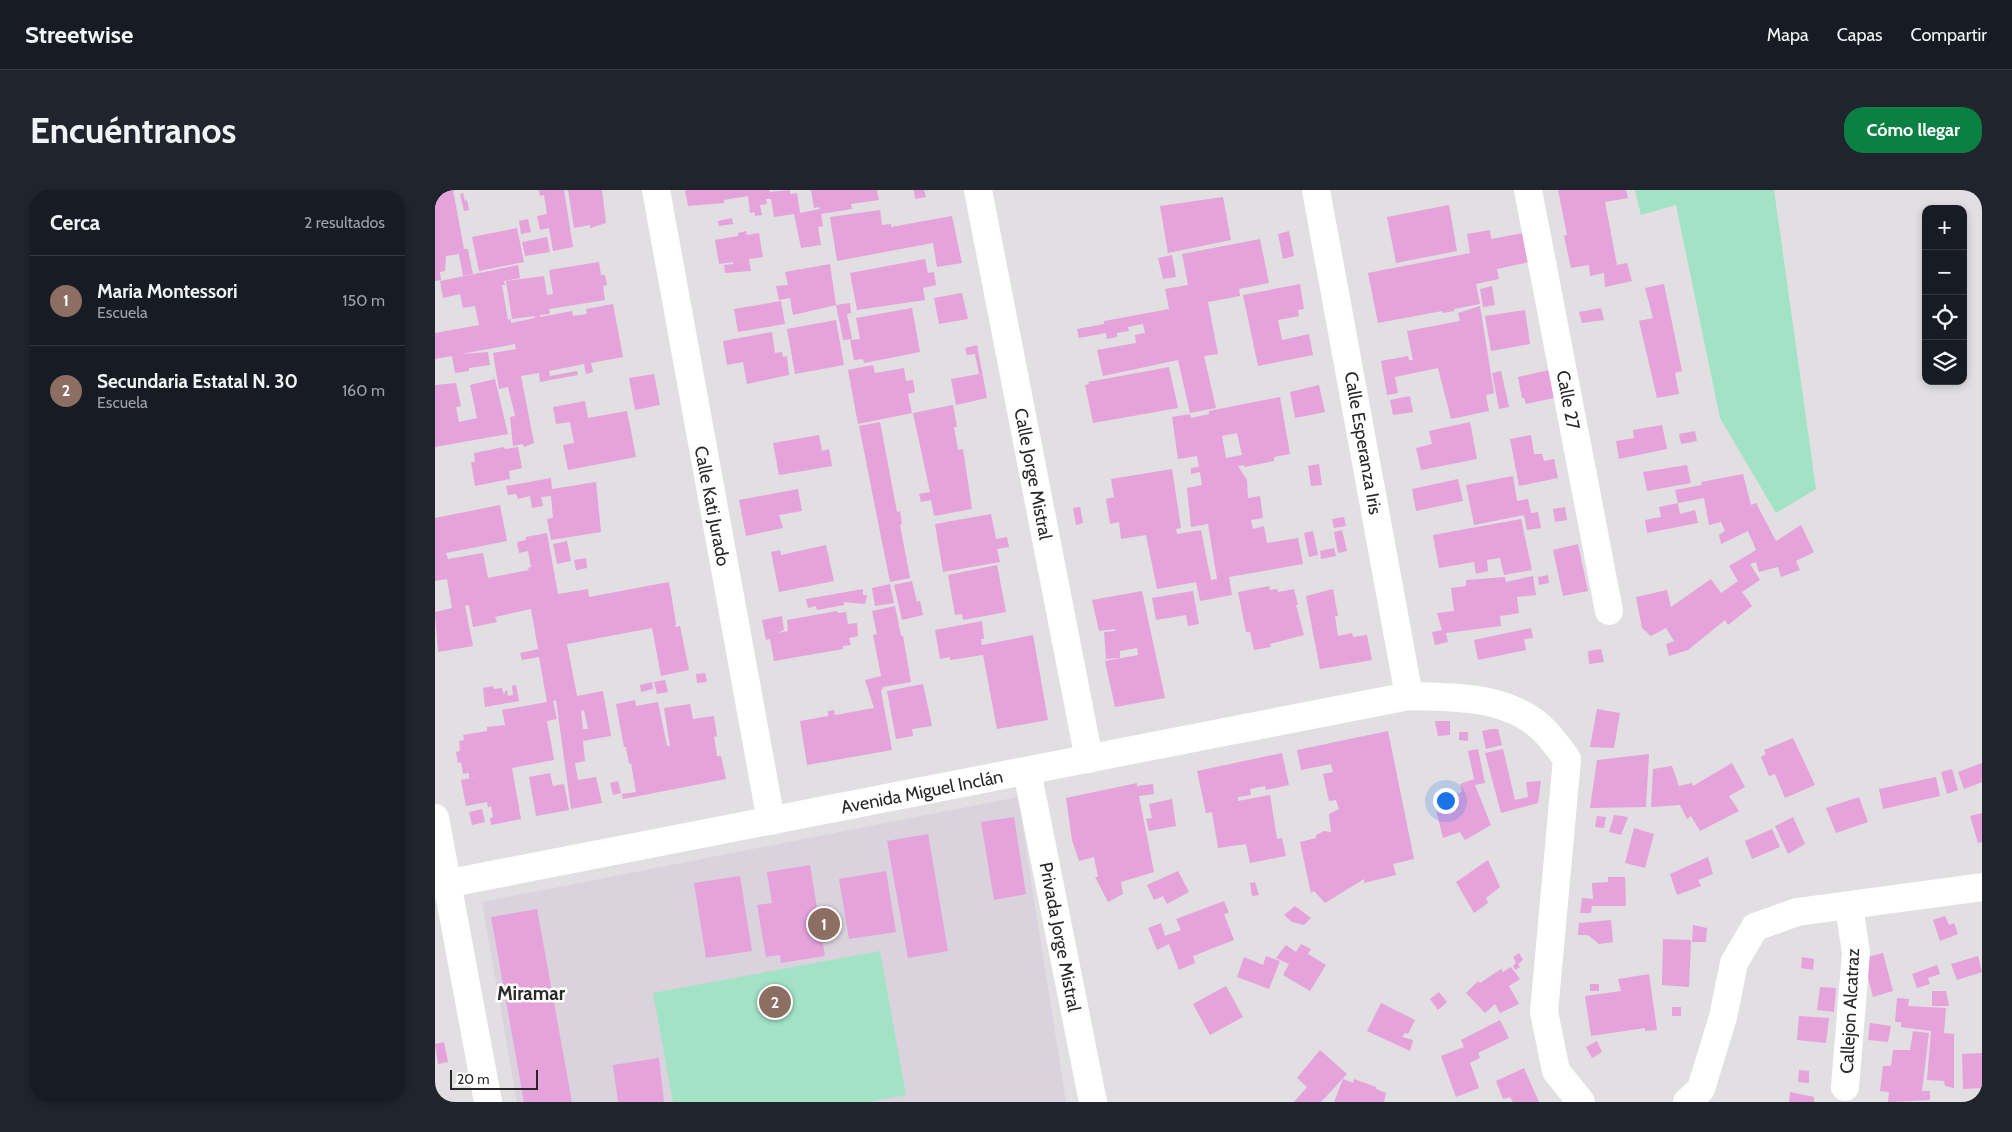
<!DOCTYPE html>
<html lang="es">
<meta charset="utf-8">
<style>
:root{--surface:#171b24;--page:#20242c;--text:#f1f3f6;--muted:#9ea1a6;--line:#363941;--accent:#0b8043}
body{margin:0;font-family:Cabin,sans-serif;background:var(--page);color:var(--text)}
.controls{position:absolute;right:15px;top:15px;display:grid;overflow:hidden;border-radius:10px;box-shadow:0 2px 8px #0003}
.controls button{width:45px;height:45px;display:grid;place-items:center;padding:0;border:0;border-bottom:1px solid var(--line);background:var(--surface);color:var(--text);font:25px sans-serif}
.scale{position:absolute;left:15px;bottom:12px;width:88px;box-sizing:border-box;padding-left:5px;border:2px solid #282728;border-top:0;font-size:14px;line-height:18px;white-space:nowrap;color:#282728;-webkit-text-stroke:4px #fff;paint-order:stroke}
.you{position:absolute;left:1010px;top:610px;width:18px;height:18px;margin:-12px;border:4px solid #fff;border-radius:50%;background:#1a73e8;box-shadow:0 0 0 8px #1a73e833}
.badge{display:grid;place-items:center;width:32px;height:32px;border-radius:50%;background:var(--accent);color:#fff;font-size:16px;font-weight:700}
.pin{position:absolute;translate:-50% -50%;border:2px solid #fff;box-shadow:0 1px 5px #0006}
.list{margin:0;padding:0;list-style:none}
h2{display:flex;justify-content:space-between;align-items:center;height:65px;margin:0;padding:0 20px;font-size:21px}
h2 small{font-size:16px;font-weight:400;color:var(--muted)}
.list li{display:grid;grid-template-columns:32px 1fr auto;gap:15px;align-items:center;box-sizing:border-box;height:90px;padding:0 20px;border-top:1px solid var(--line)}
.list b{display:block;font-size:19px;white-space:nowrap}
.list p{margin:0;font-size:16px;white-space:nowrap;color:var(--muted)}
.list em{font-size:16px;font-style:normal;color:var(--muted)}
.icon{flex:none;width:28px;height:28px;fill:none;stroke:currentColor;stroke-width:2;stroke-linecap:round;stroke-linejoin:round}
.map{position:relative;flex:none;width:1547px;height:912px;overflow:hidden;border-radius:20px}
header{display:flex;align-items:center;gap:30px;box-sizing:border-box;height:70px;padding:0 25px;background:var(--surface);border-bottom:1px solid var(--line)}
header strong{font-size:24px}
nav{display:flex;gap:28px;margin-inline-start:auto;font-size:18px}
.intro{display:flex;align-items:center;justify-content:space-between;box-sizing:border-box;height:120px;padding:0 30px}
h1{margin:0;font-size:35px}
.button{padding:12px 22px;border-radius:20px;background:var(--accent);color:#fff;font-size:18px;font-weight:700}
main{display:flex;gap:30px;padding:0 30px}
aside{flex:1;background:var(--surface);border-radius:20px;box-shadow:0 2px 8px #0003}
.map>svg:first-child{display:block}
.built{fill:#dad3dd}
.green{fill:#a2e2c5}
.building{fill:#e5a2db;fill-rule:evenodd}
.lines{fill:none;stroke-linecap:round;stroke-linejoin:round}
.minor{stroke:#fff;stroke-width:28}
.major{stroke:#fff;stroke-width:28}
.labels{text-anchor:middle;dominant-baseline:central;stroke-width:5;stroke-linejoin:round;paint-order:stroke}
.street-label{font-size:18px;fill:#282728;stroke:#fff}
.neighbourhood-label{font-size:19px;font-weight:bold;fill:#2b2a2c;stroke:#fff}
</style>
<header>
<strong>Streetwise</strong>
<nav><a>Mapa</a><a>Capas</a><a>Compartir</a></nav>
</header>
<div class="intro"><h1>Encuéntranos</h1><a class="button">Cómo llegar</a></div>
<main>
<aside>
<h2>Cerca<small>2 resultados</small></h2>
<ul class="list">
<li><span class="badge" style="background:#8d6e63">1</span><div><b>Maria Montessori</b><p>Escuela</p></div><em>150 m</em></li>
<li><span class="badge" style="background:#8d6e63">2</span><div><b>Secundaria Estatal N. 30</b><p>Escuela</p></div><em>160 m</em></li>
</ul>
</aside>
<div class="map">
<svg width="1547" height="912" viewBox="0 0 1547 912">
<rect width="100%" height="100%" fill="#e1dfe2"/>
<path class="built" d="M583 607 631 912H82L47 712Z"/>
<g class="green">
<path d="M1200 0H1339L1381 299 1341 323 1285 228 1241 15 1206 25Z"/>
<path d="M445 761 471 905 433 912H238L218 803Z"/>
</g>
<g class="building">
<path d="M0 0H18L29 59H33L38 84 28 86 24 64 18 65 11 66 10 81 5 82 6 90 0 91Z"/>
<path d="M104 0H129L138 57 118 61 114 38 105 40 102 26 112 24 109 5 105 6Z"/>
<path d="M133 0H167L171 33 155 38V35L139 38Z"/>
<path d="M250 0H334L335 2 355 0V4L362 3 365 23 385 19 384 17 379 18 376 0H442L444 10 416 14 417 19 386 24 388 36 383 37 386 55 366 58 359 24 339 27 336 9H331L332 14 325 15 327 25 320 26 319 22 315 23 313 6 289 10V13L253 16Z"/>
<path d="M479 0H489L491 7 480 9Z"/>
<path d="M1123 0H1191L1193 8 1170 12 1182 75 1192 73 1197 91 1170 97 1169 83 1155 86 1154 75 1136 78 1129 46 1132 45Z"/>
<path d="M28 3 30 11 32 10 34 20 29 21 25 4Z"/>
<path d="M788 7 796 50 733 63 725 16Z"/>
<path d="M1014 15 1022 61 961 73 952 27Z"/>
<path d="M445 20 447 35 456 34V37L517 26 527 73 502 77 498 53 402 71 395 27Z"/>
<path d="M297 28 298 34 284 36 283 31Z"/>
<path d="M93 29 96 42 86 44 84 31Z"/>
<path d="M82 38 89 72 44 81 37 47Z"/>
<path d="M1055 40 1056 49 1088 43 1094 72 1062 79 1064 89 1041 94 1045 114 1019 119V121L1008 123 1007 121 943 133 933 83 1035 63 1032 44Z"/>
<path d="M311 41 312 45 324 43 328 67 314 69 316 81 290 83 289 75 298 74V72L284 74 280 50 303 46V43Z"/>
<path d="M854 41 859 66 848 69 843 44Z"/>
<path d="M112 47 115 62 90 66 87 52Z"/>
<path d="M825 49 834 93 804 99 805 106 773 112 783 164 769 166 781 218 755 223 743 170 668 186 662 160 701 153 700 145 710 143 708 134 693 137 694 141 682 143V147L672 149 671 143 644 148 642 139 669 134V131L734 119 730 99 753 95 747 64Z"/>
<path d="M737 65 741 87 728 89 723 68Z"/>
<path d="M490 69 493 83 499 82 501 95 488 98 490 110 422 120 415 83Z"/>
<path d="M164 72 166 85H170L172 95 168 96 170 110 114 119 115 124 105 125V127L137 121 138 126 152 124 151 119 178 114 188 167 156 173 158 182 151 184 149 174 114 181 115 186 142 181 143 185 105 192 104 183 86 186 99 253 89 257 88 254 78 256 75 227 80 226 73 197 64 199 58 163 81 159 80 154 26 164 53 162 55 175 34 178V181L20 183 17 166 0 169V143L44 135 40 116 28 118 25 104 8 108 5 91 83 75 85 88 69 91 70 95H67L73 130 76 129V133L100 128V126L77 129 71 91 109 86 112 105 118 104 114 80Z"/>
<path d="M395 74 401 115 415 113 416 123 412 124 417 149 408 150 401 115 358 125 355 108 344 110 341 96 353 95 350 82Z"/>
<path d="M865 94 869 119 863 120 864 126 843 130 847 150 874 144 878 165 823 176 808 105Z"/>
<path d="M1229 94 1247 181 1240 183 1244 204 1222 208 1204 131 1218 128 1210 98Z"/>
<path d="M1057 96 1060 115 1048 117 1045 99Z"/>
<path d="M527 103 533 129 504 134 499 108Z"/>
<path d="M346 111 350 134 303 142 299 119Z"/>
<path d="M1045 116 1059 203 1051 205 1054 221 1016 229 1003 178 960 187 963 203 952 205 946 171 973 166 974 170H978L972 141 1025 131 1023 123Z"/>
<path d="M477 118 485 162 429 173 428 169 419 170 415 150 425 149 421 128Z"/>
<path d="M1166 118 1169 130 1147 133 1144 122Z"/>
<path d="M1090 120 1095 154 1056 161 1050 126Z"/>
<path d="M401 130 409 175 360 184 352 139Z"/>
<path d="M337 142 340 163 347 162 348 167 352 166 354 185 312 194 308 172 292 175 288 151Z"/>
<path d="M542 155 552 208 521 215 516 189 544 184 540 164 532 165 530 158Z"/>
<path d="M438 175 440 183 469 178 471 191 478 190 480 202 473 204 477 223 423 234 413 180Z"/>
<path d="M734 177 743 218 658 233 650 195 654 194 653 192Z"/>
<path d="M1114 180 1119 208 1091 214 1089 208H1087L1083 187Z"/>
<path d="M1066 181 1074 217 1064 219 1057 183Z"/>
<path d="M219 184 225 215 200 220 194 188Z"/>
<path d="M60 189 73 244 0 257V195L21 193 26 216 21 217 24 232 42 228 35 195Z"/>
<path d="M884 195 890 222 860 228 855 202Z"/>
<path d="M975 206 978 222 958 225 955 210Z"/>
<path d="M845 207 855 264 839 267V271L809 277V275L803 276 812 290 813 308 825 306 828 328 816 330 818 339 829 336 832 353 863 348 868 374 794 387 797 405 765 411 761 392 722 399 711 345 686 349 684 332 675 334 671 309 679 307 676 289 737 279 746 338 741 339 742 344 766 340 776 390 782 389 773 334 756 337 752 298 767 295 765 282 756 284V278L764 277 762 266 743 269 737 227 755 224 756 228 774 224V221ZM802 243 807 265 791 268 787 246Z"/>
<path d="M150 211 153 228 192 221 201 267 133 280 128 255 139 253 135 232 121 234 118 217Z"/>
<path d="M518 215 522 237H519L523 260 528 259 537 319 499 326 496 310 486 312 484 304 495 302 478 223Z"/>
<path d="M445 232 462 322 465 321 467 334 465 335 475 388 455 392 424 236Z"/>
<path d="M1035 232 1042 269 986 280 981 258 997 254 994 241Z"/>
<path d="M1227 235 1232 259 1184 269 1181 251 1199 248 1198 240Z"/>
<path d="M1260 241 1262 251 1246 254 1244 244Z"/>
<path d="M384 245 387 261 394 259 397 276 344 285 338 253Z"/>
<path d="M1096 245 1099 264H1107L1109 271 1119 269 1123 288 1084 296 1075 249Z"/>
<path d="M69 257 70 259 83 257 87 278 74 281 75 289 40 296 36 272H40L39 263Z"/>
<path d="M884 274 887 295 876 296 873 276Z"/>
<path d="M1252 275 1256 293 1212 301 1208 282Z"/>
<path d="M1308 284 1316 315 1321 313 1341 351 1366 335 1379 362 1361 371 1365 380 1346 387 1343 377 1324 382 1321 372 1315 374 1325 390 1307 402 1317 416 1293 435 1290 430 1253 460 1234 466 1231 454 1239 451 1231 438 1216 446 1207 438 1201 407 1232 400 1236 417 1276 389 1286 403 1303 391 1294 376 1321 360 1313 341 1286 354 1284 345 1290 341 1286 332 1274 335 1269 308 1243 313 1245 324 1260 320 1263 333 1212 343 1210 330 1226 327 1224 317 1243 313 1240 300 1267 295 1266 292Z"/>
<path d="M1078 286 1082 311 1093 309 1096 323 1103 322 1106 338 1092 340 1089 325 1039 335 1031 295Z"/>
<path d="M116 288 117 299 161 292 166 342 116 350 112 329 118 328 116 306 106 307 108 316 97 318 95 306 83 309 81 304 73 305 71 296Z"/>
<path d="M1023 289 1028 311 981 321 977 299Z"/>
<path d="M363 299 367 321 344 325 348 338 311 346 304 310Z"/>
<path d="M65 315 72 351 11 363 13 369 48 363 53 388 94 380 93 378 96 377 93 361 84 363 82 352 91 350V347L112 343 123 404 153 399 154 407 234 392 241 433 240 437 245 436 254 480 226 486 217 438 132 454 142 506 168 501 176 546 148 551 150 571 140 573 143 590 161 587 167 613 136 619 121 510 118 511 122 529 112 531 119 570 77 578 86 629 56 635 55 628 58 627 56 616 53 617 52 612 31 616 26 590 41 587 34 588V583L28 584 26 572 23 573 21 562 25 561 24 551 29 550 28 545 52 541V537L70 535 67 520 112 512 104 467 87 470 85 463 103 459 96 419 60 427 62 432 38 437 34 415 30 416 38 456 3 462 0 422 17 418 12 389 0 391V328ZM149 520 153 539H148L146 521Z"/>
<path d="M645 317 648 333 641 335 638 318Z"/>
<path d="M1130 317 1132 330 1120 332 1118 319Z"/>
<path d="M556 324 561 349 572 347 574 357 562 359 565 372 508 382 500 334Z"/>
<path d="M909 327 911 336 899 338 897 329Z"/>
<path d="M1086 329 1097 380 1069 385 1065 368 1052 370 1053 381 1041 384 1039 372 1004 378 998 345Z"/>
<path d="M907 340 912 361 903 363 899 342Z"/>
<path d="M878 341 883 365 874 367 869 343Z"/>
<path d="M132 351 136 371 122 374 118 354Z"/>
<path d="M1143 354 1153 401 1128 406 1118 360Z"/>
<path d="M391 355 399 391 344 402 336 362 345 360 346 365Z"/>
<path d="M899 358 901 366 886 369 885 361Z"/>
<path d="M151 368 152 378 141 380 139 370Z"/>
<path d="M562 375 571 422 528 430 527 424 520 425 513 385Z"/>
<path d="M1113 385 1114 393 1104 395 1103 387Z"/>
<path d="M1098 386 1101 405 1082 407 1084 423 1065 426 1066 436 1011 443 1013 452 1000 455 997 442 1007 440 1002 423 1019 421 1016 398 1031 396V390L1070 387 1071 392Z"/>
<path d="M477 391 482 412 485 411 488 425 467 430 459 395Z"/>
<path d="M455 394 459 413 440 416 437 398Z"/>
<path d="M834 396 835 400 842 399 843 402 859 399 863 415H861L869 445 835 454 836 457 819 460 815 442H811L803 402Z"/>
<path d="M428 399V405H432L430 414 409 412V415L382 420 381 416 373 418 371 409Z"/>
<path d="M898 399 903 426H900L903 446 917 443 918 447 932 445 937 470 885 479 871 406Z"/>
<path d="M707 401 730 508 680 517 670 471 703 465 702 458 685 461V468L671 469 669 442 680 441V439L664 441 657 410Z"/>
<path d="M758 401 764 434 753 436 751 425 721 430 717 408Z"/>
<path d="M460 416 466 446H468L476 492 448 497 446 501 457 560 372 575 365 531 393 526V521L399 520 400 525 439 518 430 490 446 486 438 445 442 444 437 421Z"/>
<path d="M402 421 403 423 411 422 413 434 422 433 423 446 414 448 416 455 408 456V459L339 471 335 449 331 450 327 430 347 426 349 440 342 443 353 441 352 430Z"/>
<path d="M547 431 549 449H546L547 455 598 445 613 530 562 539 548 465 515 470V467L505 469 500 440Z"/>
<path d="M1096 438 1098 448 1089 449 1091 460 1043 470 1039 450Z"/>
<path d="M1166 459 1169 472 1154 474 1153 461Z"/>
<path d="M270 483 272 492 262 493 261 484Z"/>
<path d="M230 490 233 502 222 504 219 492Z"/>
<path d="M217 492 218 499 206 502 205 495Z"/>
<path d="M488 494 497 536 477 539 478 546 461 549 452 501Z"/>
<path d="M81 495 84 511 50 517 48 498 58 496 59 499 67 498 69 506 70 501 72 500 73 506 78 505 77 496Z"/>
<path d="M200 510 201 516 223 512 232 556H235L229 518 255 514 258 529 279 526 282 546 279 547 282 566H286L291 589 188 609 187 604 201 602 196 573 194 574 191 557H189L181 514Z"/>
<path d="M1162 519 1185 523 1179 558 1155 557Z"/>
<path d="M1000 531H1015V545L1003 546Z"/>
<path d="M1057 539H1063L1067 555 1051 559 1047 541Z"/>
<path d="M953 541 979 669 958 674 961 685 929 693V689L890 713 879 701 876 703 865 652 881 648V645L889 641 896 642 894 624 904 619 901 610 894 611 888 584 898 582 896 574 866 580 862 560Z"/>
<path d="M1024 542H1033V551L1024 550Z"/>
<path d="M1358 548 1380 595 1350 608 1340 584 1334 586 1326 567 1331 564 1329 560Z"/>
<path d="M1043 559 1050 593 1040 595 1056 635 1030 650 1025 642 1008 648 999 612 1027 602 1025 594 1039 589 1033 561Z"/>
<path d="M1068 559 1080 610 1093 607 1091 592 1106 591 1103 613 1066 623 1050 563Z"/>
<path d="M847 563 854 595 831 600 830 596 815 599 816 605 803 607V611L835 605 842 649 847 648 851 666 815 673 811 654 783 658 777 622 771 623 762 581Z"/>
<path d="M1214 564 1211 617 1155 618 1162 570Z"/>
<path d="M1297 573 1310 597 1294 606 1304 621 1265 641 1256 626 1252 629 1245 615 1216 617 1218 579 1237 576 1244 596 1257 593 1258 596Z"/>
<path d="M1547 573V592L1529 599 1523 582Z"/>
<path d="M1517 579 1523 600 1512 604 1506 582Z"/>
<path d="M115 583 118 596 129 594 134 620 101 626 94 587Z"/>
<path d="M1501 587 1505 606 1448 619 1444 599Z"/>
<path d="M183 591 186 603 178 605 175 593Z"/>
<path d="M702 593V596L718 594 719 604 704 606 719 682 686 692 688 704 673 712 660 687H663L659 667 644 671 637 650 631 608Z"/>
<path d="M1424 607 1433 632 1401 643 1391 618Z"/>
<path d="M737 609 741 636 714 641 711 629 717 628 714 614Z"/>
<path d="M47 619 50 632 37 635 34 622Z"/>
<path d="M1547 623V652L1543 653 1535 626Z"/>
<path d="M1179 625 1193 627 1186 645 1174 642Z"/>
<path d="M1162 626 1171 627 1169 638 1160 637Z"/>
<path d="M579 627 591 704 559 710 546 632Z"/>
<path d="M1358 627 1370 654 1353 664 1340 636Z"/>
<path d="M1199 638 1219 644 1210 678 1190 673Z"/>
<path d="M1337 639 1345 657 1317 669 1310 651Z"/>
<path d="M493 644 513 761 473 768 452 651Z"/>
<path d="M1273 667 1278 684 1263 690 1266 696 1242 705 1235 684Z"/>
<path d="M1053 670 1065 697 1051 708 1053 713 1039 723 1021 692Z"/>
<path d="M375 675 390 766 346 773 345 765 331 767 322 715 337 713 332 682Z"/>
<path d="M451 681 461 742 414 749 404 689Z"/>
<path d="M743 681 754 702 732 714 728 706 719 710 712 695Z"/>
<path d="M305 686 317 761 271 768 259 693Z"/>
<path d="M1173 687H1190L1191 716H1157L1156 723H1145L1147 708 1158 709 1157 693 1173 692Z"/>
<path d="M820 692 824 705 817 706 815 693Z"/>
<path d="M789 711 794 723 789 724 799 750 758 766 760 773 744 780 734 754 722 760 713 738 726 733 730 746 746 740 741 729Z"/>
<path d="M860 716 876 728 869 735 857 732 849 725Z"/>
<path d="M102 719 137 912H89L56 727Z"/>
<path d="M1510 726 1514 735 1519 733 1523 744 1505 751 1498 730Z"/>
<path d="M1176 730 1178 752 1164 754 1153 745H1143L1144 733Z"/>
<path d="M1258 735 1272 738 1271 752H1257Z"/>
<path d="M1228 749 1256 750 1254 797 1227 795Z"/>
<path d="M866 754 876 759 873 764 891 775 875 801 848 785 854 774 841 768 851 755 861 762Z"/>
<path d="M1084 763 1088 770 1083 774 1085 777 1080 780 1078 776 1081 773 1078 767Z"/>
<path d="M1448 763 1458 801 1438 807 1428 768Z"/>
<path d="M831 766 845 771 834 799 802 787 809 767 828 775Z"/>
<path d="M1543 766 1547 782 1522 790 1516 774Z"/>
<path d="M1367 767 1379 769 1378 780 1366 778Z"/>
<path d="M1502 775 1505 784 1493 788 1495 794 1482 798 1477 784Z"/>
<path d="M1076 777 1085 789 1074 796 1084 814 1065 823 1060 814 1050 823 1031 803 1043 791 1045 793 1066 779 1068 782Z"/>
<path d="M1214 784 1222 840 1210 841V838L1156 846 1150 806 1186 801 1183 789Z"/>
<rect x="1155" y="794" width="9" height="7"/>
<path d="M791 796 808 827 775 845 758 814Z"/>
<path d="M1385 797 1401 798 1399 822 1382 820Z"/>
<path d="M1497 801H1511L1514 816H1497Z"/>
<path d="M1004 802 1012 812 1003 820 995 809Z"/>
<path d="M1462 808 1474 809 1473 816 1511 818 1509 843 1519 844V898L1510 896 1509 891 1492 890 1496 841 1466 837V832H1460Z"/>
<path d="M946 813 980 830 973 844 970 843 967 847 978 850 975 861 932 841Z"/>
<rect x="1237" y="817" width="9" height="9"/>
<path d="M1364 826 1394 828 1391 853 1362 850Z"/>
<path d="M1065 830 1074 848 1043 863 1045 868 1035 873 1044 898 1021 907 1006 866 1029 857 1026 850Z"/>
<path d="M1435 833 1456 836 1453 852 1433 850Z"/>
<path d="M1478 841 1494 843 1487 901H1495V910L1453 912 1454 902 1445 901 1448 876H1456L1458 860H1475Z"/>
<path d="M1162 851 1167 862 1157 868 1151 857Z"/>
<path d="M9 852 13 872 3 874 0 854Z"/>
<path d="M885 860 912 884 886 912H859L872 897 862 888Z"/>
<path d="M1547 863V898L1528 899 1527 864Z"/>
<path d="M224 868 229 912H183L178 875Z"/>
<path d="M1089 878 1104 912H1078L1075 907 1068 909 1061 891Z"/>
<path d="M1364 880 1374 881V893L1363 892Z"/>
<path d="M908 889 918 893 919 889 941 897V899L951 903 949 912H899Z"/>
<path d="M1355 902 1379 907V912H1354Z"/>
</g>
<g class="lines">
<g class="minor">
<path d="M221 0 336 631"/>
<path d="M543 0 654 569"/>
<path d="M1093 0 1174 421"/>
<path d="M592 581 658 912"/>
<path d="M0 628 53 912"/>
<path d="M1410 897 1421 763 1414 716"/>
</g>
<g class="major">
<path d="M881 0 974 506"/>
<path d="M0 696 974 506C1013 507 1058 506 1092 527 1109 537 1121 554 1132 569L1109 822 1121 881 1146 912"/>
<path d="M1252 912 1266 899 1288 827 1299 773 1320 737 1362 722 1547 697"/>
</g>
</g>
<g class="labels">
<g class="street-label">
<text transform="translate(1133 210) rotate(79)">Calle 27</text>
<text transform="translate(928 253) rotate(80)">Calle Esperanza Iris</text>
<text transform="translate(598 284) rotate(79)">Calle Jorge Mistral</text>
<text transform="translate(277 316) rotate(79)">Calle Kati Jurado</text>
<text transform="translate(487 602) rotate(-11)">Avenida Miguel Inclán</text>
<text transform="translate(625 747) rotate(79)">Privada Jorge Mistral</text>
<text transform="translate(1415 821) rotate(-87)">Callejon Alcatraz</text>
</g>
<g class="neighbourhood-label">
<text x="96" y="803">Miramar</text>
</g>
</g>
</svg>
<div class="controls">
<button>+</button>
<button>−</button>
<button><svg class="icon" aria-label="locate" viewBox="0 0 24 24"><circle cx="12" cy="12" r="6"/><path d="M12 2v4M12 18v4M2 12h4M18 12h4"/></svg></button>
<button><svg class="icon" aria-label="layers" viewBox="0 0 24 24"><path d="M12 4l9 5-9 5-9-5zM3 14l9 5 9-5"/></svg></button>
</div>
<div class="scale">20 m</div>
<div class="you"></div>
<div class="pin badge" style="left:389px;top:734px;background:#8d6e63">1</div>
<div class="pin badge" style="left:340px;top:812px;background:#8d6e63">2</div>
</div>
</main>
